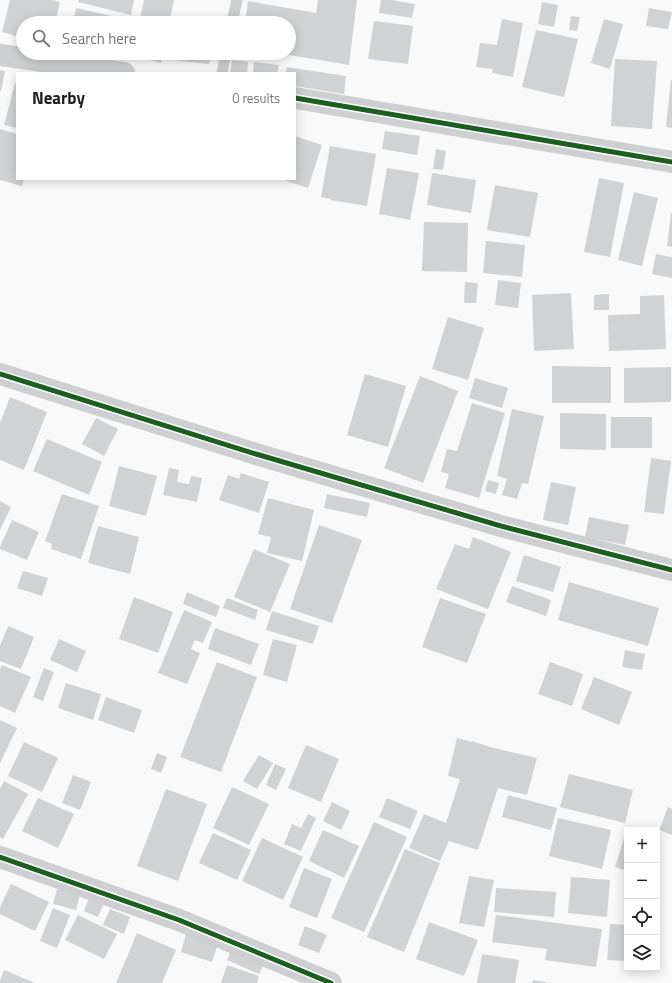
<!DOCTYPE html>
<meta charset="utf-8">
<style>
:root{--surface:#fff;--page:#f2f2f2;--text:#202124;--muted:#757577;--line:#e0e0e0}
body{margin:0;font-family:"Titillium Web",sans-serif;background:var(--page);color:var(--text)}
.controls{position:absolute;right:12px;bottom:12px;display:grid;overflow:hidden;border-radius:0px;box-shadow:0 2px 10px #0003}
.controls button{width:36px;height:36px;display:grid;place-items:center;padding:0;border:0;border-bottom:1px solid var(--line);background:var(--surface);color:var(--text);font:20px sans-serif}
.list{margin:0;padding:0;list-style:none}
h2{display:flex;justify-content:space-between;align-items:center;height:52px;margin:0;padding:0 16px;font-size:17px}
h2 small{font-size:13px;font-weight:400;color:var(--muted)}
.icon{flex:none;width:22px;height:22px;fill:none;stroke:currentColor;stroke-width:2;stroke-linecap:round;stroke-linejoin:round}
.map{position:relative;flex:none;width:672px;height:983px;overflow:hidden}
.search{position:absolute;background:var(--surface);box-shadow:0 2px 10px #0003;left:16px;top:16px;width:280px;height:44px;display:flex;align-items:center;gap:10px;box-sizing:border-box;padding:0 14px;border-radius:22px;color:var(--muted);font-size:15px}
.panel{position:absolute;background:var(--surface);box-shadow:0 2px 10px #0003;left:16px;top:72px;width:280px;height:108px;border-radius:0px}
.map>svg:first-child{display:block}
.building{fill:#d0d2d3}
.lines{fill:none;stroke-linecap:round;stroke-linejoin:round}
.service{stroke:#cecfd0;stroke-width:11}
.minor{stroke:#cecfd0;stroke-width:22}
.cycleway-casing{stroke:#fff;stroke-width:8}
.cycleway{stroke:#1b5e20;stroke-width:5}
</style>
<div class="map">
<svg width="672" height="983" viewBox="0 0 672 983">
<rect width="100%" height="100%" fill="#f9f9f9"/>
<g class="building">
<path d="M10 0H52L60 2 55 23H23V38L2 32Z"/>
<path d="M79 0H134L131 15 78 2Z"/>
<path d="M144 0H174L169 23H164L140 18Z"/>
<path d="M318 0H357L349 65 283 54V53H289V23H245L248 1 316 13Z"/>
<path d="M381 0H391L415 4 412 18 379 13Z"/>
<path d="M542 2 558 5 554 27 538 24Z"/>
<path d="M76 8 117 17 116 23H73Z"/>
<path d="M649 8 672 12 668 29 646 26Z"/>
<path d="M571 16 580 17 577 31 569 30Z"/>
<path d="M502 19 523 23 513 77 492 73 493 69 476 67 480 43 497 45Z"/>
<path d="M604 19 623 24 610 69 591 63Z"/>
<path d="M374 21 413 26 408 64 368 59Z"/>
<path d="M536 30 578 39 564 97 522 87Z"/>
<path d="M122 53H163L161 63Z"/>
<path d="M173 53H211L209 64 172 60Z"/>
<path d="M615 59 657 61 652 129 611 126Z"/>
<path d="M232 60 248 62 247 73H230Z"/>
<path d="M254 62 279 65 277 73H253Z"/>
<path d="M287 67 346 76 344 94 295 86V73H286Z"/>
<path d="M0 70 5 71 1 91H0Z"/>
<path d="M671 80H672V128L666 127Z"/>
<path d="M15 83 17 84V128L4 125Z"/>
<path d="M0 129 17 134V179H24L22 186 0 180Z"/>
<path d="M385 131 420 136 417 155 382 149Z"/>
<path d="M295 136 322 145 308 188 281 179H295Z"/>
<path d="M330 146 376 154 367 206 330 200 331 199 321 197Z"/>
<path d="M436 149 446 151 443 170 433 169Z"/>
<path d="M387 168 419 173 410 220 379 214Z"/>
<path d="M432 173 476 180 471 213 427 205Z"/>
<path d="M599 178 624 183 610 257 584 252Z"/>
<path d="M495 185 538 193 530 237 487 230Z"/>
<path d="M634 192 658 198 642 266 618 260Z"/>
<path d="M671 213H672V247L667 246Z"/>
<path d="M424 222 468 223 467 272 422 271Z"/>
<path d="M486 241 525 245 522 277 483 273Z"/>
<path d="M656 254 672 257V278L652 274Z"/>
<path d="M498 280 521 283 518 308 495 305Z"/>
<path d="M465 282 478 283 476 303H464Z"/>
<path d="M571 293 574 349 534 351 532 295Z"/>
<path d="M609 294V310H594V295Z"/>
<path d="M664 295 666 349 609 351 608 315 640 314V296Z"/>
<path d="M448 317 484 328 468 380 432 369Z"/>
<path d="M552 366 611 367V403H552Z"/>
<path d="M671 367V402L624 403V368Z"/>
<path d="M365 374 406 386 388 447 347 435Z"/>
<path d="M420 376 458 391 423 483 384 468Z"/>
<path d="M475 378 508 388 502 408 469 398Z"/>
<path d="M10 397 47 412 24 470 0 460V423Z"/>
<path d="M472 403 505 413 479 498 445 488 449 474 441 472 447 449 457 451Z"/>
<path d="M512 409 544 416 528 484 522 483 517 499 502 495 507 479 497 476Z"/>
<path d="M560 413 606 414V450L560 449Z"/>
<rect x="611" y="417" width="41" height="31"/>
<path d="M96 418 118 429 104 456 82 444Z"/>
<path d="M47 439 102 462 89 495 33 471Z"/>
<path d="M651 458 671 461 664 514 644 512Z"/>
<path d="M119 466 157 476 146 516 109 506Z"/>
<path d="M169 468 179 470 177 482 189 484 191 476 202 478 197 502 163 495Z"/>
<path d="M241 473 269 482 259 513 219 500 228 475 239 479Z"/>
<path d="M488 480 499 483 496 494 485 491Z"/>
<path d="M551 482 576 487 568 525 543 520Z"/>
<path d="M62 494 99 506 81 559 51 549 52 544 45 541Z"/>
<path d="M327 494 370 503 367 517 324 508Z"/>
<path d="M268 498 314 510 302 561 267 553 271 537 258 534Z"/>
<path d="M0 501 11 507 0 530Z"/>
<path d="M589 517 629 525 625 545 585 537Z"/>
<path d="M12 520 39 532 27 560 0 549V547Z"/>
<path d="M319 525 362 540 332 623 290 609Z"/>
<path d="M98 526 139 537 130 574 88 563Z"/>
<path d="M473 537 511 552 488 609 436 589 455 544 469 549Z"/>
<path d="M254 549 290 564 270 612 234 597Z"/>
<path d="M524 555 561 567 553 592 516 581Z"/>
<path d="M23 571 48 578 42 596 17 588Z"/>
<path d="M569 582 659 608 648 646 558 620Z"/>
<path d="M512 586 551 600 546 616 506 602Z"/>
<path d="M187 592 220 606 216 617 183 604Z"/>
<path d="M134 597 173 612 158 653 119 639Z"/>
<path d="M227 598 258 610 255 620 223 608Z"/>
<path d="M440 598 486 614 467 663 422 647Z"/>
<path d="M184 610 212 622 203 643 195 640 191 649 200 653 187 684 158 673Z"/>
<path d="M272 611 319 626 313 644 266 630Z"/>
<path d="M8 626 34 637 21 669 0 661V646Z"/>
<path d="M215 628 259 644 251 665 208 649Z"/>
<path d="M59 639 86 651 77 672 50 660Z"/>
<path d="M273 639 297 645 287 682 263 675Z"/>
<path d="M625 650 645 654 642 670 622 667Z"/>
<path d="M217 662 257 677 221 772 180 757Z"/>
<path d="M550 662 583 674 572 706 538 694Z"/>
<path d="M2 665 31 677 15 713 0 706V669Z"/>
<path d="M44 668 54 672 43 701 33 697Z"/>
<path d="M594 677 632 692 619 725 581 709Z"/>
<path d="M66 683 101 694 93 720 58 708Z"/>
<path d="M106 697 142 710 134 733 98 720Z"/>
<path d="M0 720 17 728 0 763Z"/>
<path d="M457 738 472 742V741L490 747 537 758 527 795 498 788 478 850 449 841 440 861 409 848 424 814 446 823 460 779 448 776Z"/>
<path d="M24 742 58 758 42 792 8 776Z"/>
<path d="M306 745 339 759 321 802 288 788Z"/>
<path d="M157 753 167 757 161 773 151 769Z"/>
<path d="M259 755 273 763 257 789 243 781Z"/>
<path d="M275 764 286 769 276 790 266 785Z"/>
<path d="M569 774 633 790 625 823 560 807Z"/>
<path d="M73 775 91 782 80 810 62 803Z"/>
<path d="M4 781 28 794 3 839 0 837V789Z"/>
<path d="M232 787 269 804 249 845 213 828Z"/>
<path d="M166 789 207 804 178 881 137 866Z"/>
<path d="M508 795 557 808 551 830 502 817Z"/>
<path d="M38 798 74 814 58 848 22 831Z"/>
<path d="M387 798 418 811 410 829 379 817Z"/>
<path d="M332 802 350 811 341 830 323 821Z"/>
<path d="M668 807 672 809V835L659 830Z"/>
<path d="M308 814 316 818 301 851 284 844 292 824 301 828Z"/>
<path d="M558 818 611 830 602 869 549 856Z"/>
<path d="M374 822 407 837 364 932 331 918Z"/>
<path d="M323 830 359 846 344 878 309 861Z"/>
<path d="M213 833 251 850 237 880 199 863Z"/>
<path d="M625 835H627V871L615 867Z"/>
<path d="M262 838 303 857 283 900 242 881Z"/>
<path d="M405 849 440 863 404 952 367 937Z"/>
<path d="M304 868 332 879 317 918 289 907Z"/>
<path d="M469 876 494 880 484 927 459 923Z"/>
<path d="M571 877 610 880 607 917 568 913Z"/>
<path d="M11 884 49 902 35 931 0 914V907Z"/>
<path d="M496 888 556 892 554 917 494 912Z"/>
<path d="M57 889 80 895 76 910 53 904Z"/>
<path d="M89 898 103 905 98 917 84 911Z"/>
<path d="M53 908 70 915 57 948 40 941Z"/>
<path d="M110 909 130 917 124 934 103 925Z"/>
<path d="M78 915 117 934 104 959 65 940Z"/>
<path d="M496 915 602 929 596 967 545 960 547 949 492 942Z"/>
<path d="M429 922 478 940 464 976 416 959Z"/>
<path d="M610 924 627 925V961L607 960Z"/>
<path d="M305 926 327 935 319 953 298 945Z"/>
<path d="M137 933 176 950 162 983H116Z"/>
<path d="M186 934 218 944 212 962 181 952Z"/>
<path d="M231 950 264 964 259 974 227 960Z"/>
<path d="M482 954 519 960 515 983H477Z"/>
<path d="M227 965 259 976 257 983H221Z"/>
<path d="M4 970 35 983H0V980Z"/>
<path d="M533 980 546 982V983H532Z"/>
</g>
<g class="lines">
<g class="service">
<path d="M232 23 237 0"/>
<path d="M222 73 226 53"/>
</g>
<g class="minor">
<path d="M0 55 124 73"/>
<path d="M295 98 672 162"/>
<path d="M0 374 256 454 501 526 672 570"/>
<path d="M0 857 179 920 331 983"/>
</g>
<defs>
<g id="cycleway">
<path d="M295 98 672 162"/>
<path d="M0 374 256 454 501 526 672 570"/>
<path d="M0 857 179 920 331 983"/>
</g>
</defs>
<use href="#cycleway" class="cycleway-casing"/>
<use href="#cycleway" class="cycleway"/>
</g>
</svg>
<div class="controls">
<button>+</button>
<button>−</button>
<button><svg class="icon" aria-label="locate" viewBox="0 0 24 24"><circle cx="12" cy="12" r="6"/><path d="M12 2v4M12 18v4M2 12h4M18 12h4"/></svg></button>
<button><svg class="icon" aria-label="layers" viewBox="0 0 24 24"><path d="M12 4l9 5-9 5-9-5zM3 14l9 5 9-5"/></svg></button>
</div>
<div class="search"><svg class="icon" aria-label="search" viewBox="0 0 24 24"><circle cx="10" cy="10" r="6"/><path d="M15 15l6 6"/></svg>Search here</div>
<section class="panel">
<h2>Nearby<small>0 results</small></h2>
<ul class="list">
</ul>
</section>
</div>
